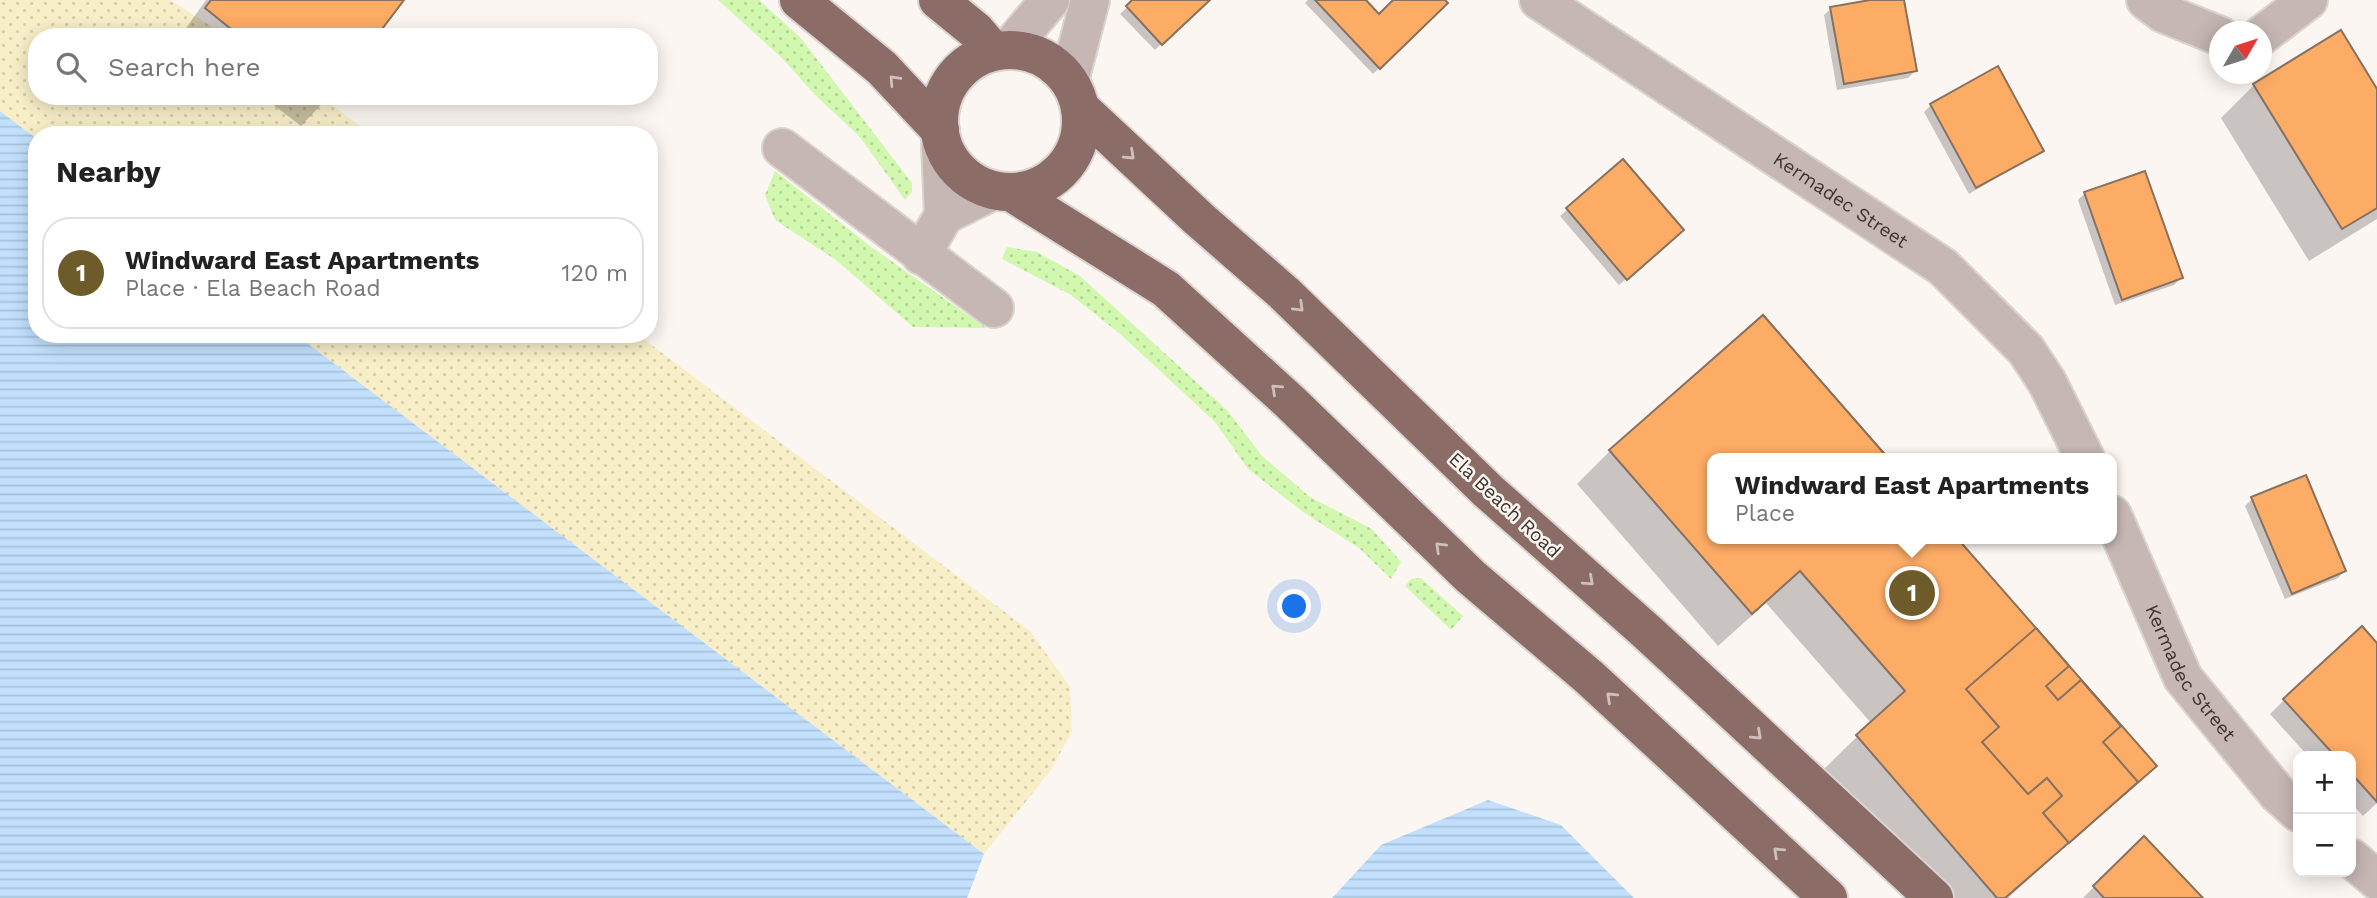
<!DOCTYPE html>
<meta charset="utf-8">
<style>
:root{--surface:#fff;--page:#f2f2f2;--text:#222;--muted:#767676;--line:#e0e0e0;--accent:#6e5b2a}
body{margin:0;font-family:"Work Sans",sans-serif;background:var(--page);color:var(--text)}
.controls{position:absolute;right:21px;bottom:21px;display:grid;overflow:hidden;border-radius:14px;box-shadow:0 4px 18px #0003}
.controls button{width:63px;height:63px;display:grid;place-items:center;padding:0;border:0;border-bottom:2px solid var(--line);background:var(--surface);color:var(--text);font:35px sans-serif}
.compass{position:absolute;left:2209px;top:21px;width:63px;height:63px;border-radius:50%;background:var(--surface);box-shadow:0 4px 18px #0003;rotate:51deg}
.you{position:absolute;left:1295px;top:607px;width:24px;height:24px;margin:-18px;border:5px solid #fff;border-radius:50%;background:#1a73e8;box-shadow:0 0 0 10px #1a73e833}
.badge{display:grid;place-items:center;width:46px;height:46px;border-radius:50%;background:var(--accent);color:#fff;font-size:23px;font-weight:700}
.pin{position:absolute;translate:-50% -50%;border:4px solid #fff;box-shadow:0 2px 7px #0006}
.popup{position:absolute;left:1707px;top:453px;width:410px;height:91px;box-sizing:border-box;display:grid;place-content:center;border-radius:14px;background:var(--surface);filter:drop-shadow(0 2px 5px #0005);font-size:23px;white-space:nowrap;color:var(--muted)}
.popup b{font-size:26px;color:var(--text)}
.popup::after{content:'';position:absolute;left:50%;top:100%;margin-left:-14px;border:14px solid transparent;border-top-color:var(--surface)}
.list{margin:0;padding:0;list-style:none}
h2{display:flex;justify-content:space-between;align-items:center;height:91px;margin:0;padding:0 28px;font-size:30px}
h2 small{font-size:23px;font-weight:400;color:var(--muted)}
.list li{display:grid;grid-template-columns:46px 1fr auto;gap:21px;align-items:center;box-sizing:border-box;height:112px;margin:0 14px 14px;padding:0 14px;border:2px solid var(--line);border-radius:28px}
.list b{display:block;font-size:26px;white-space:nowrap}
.list p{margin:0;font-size:23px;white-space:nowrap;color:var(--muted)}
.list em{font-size:23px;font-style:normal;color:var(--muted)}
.icon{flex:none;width:38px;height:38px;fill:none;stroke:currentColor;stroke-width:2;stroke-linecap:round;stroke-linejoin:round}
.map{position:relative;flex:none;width:2377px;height:898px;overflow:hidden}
.search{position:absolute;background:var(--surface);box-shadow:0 4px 18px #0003;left:28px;top:28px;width:630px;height:77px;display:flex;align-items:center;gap:18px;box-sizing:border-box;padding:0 24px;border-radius:28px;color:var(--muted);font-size:26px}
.panel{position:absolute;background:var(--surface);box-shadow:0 4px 18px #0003;left:28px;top:126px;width:630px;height:217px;border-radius:28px}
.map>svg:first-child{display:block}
.grass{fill:url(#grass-dots)}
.sand{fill:url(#sand-dots)}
.water{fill:url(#water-rules)}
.shadow{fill:#0003}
.building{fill:#fdac66;stroke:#88715f;stroke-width:2}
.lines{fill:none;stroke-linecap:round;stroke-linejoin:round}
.minor-casing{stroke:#dad3ce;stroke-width:42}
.highway-casing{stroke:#dad3ce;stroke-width:42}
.minor{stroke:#c6b6b4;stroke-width:38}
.highway{stroke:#8b6c67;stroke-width:38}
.oneway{stroke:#cfbfba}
.labels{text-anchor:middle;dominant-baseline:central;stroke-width:5;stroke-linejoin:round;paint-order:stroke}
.street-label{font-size:19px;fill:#3e342c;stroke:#fcf6f2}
</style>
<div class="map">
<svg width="2377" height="898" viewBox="0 0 2377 898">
<defs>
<pattern id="grass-dots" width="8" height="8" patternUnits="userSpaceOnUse" patternTransform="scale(1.75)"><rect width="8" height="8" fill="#d2f8b0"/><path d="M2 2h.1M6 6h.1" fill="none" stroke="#b5d598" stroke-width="1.8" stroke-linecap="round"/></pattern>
<pattern id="sand-dots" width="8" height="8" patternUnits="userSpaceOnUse" patternTransform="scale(1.75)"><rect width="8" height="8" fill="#f8eec8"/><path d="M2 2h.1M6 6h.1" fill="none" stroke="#d6cdac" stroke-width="1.8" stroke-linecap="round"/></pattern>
<pattern id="water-rules" width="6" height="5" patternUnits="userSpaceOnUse" patternTransform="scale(1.75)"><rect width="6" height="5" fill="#c2e0fd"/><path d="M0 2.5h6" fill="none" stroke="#a8c1d9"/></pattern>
</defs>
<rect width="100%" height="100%" fill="#fcf6f2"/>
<g class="grass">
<path d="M718 0H759L800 37 912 183V192L905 200 860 137 815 95 782 58Z"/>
<path d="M775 171 870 246 986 328 913 327 836 260 775 220 765 195Z"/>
<path d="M1007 247 1037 252 1080 276 1227 410 1262 456 1310 497 1372 529 1401 562 1391 579 1359 548 1303 512 1248 469 1215 422 1119 333 1071 295 1002 259Z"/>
<path d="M1421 578 1463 616 1451 630 1405 586 1411 579Z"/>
</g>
<g class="sand">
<path d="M0 0H170L228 37H37V96H320L372 135H37V139L0 111Z"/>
<path d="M295 334H637L1030 631 1070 687 1072 731 1051 770 984 854Z"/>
</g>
<g class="water">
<path d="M0 111 37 139V334H295L984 854 967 898H0Z"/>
<path d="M1488 800 1561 825 1634 898H1332L1381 845Z"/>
</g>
<g class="shadow">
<path d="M206 0H401L374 37H183L181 35Z"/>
<path d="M1135 0H1208L1155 50 1120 14Z"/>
<path d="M1308 0H1364L1379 16 1396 0H1443L1446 3 1373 74 1305 3Z"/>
<path d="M1880 0H1902L1915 71 1908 78 1837 90 1824 15 1831 9Z"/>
<path d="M2254 85 2377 92V219L2309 261 2221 118Z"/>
<path d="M262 96H329L301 126Z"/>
<path d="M1931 105 2042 151 1969 194 1924 112Z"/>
<path d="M1623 161 1675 237 1619 285 1560 216Z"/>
<path d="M2085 193 2181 278 2174 285 2115 305 2078 200Z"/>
<path d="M1763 318 1885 458H1713V539H1956L2154 766 2008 898H1935L1824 769 1871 723 1766 603 1718 646 1577 484 1610 451Z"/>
<path d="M2252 499 2344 571 2338 578 2285 599 2245 506Z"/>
<path d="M2377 646V803L2363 816 2351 803V756H2308L2270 714 2284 700Z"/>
<path d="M2094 887 2201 898H2083Z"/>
</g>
<g class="building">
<path d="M211 0H404L376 37H241L205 8Z"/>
<path d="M1132 0H1210L1162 45 1126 6Z"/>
<path d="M1315 0H1366L1379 14 1393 0H1445L1448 3 1380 69Z"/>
<path d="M1870 0H1904L1917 71 1844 84 1830 7Z"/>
<path d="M2341 30 2377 89V208L2342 229 2253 84Z"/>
<path d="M1998 66 2044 151 1976 188 1930 104Z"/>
<path d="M1623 159 1684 230 1627 280 1566 208Z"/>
<path d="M2145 171 2183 278 2122 300 2084 192Z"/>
<path d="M1763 315 1888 458H1803L1815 448 1802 433 1775 457 1732 409 1743 399 1711 362Z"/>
<path d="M1763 315 1888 458H1713V539H1958L2157 766 2005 898H1997L1856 735 1905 691 1800 571 1752 614 1609 450Z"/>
<path d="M2306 475 2346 571 2292 594 2251 497Z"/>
<path d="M2362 626 2377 643V802L2351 773V756H2335L2283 699Z"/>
<path d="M2036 628 2069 666 2046 686 2058 700 2081 680 2121 726 2103 742 2138 782 2069 843 2043 813 2062 796 2047 778 2028 794 1982 742 1999 727 1966 689Z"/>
<path d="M2144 836 2203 898H2104L2093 886Z"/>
</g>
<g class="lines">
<defs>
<g id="minor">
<path id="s1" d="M1539 0 1943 267 2026 350 2047 382 2085 458"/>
<path d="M2146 0 2163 13 2220 36"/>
<path d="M2262 35 2308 0"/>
<path d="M1008 50 1050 0"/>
<path d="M1069 81 1090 0"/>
<path d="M782 148 994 308"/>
<path d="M944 215 992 191"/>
<path d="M921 255 944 215 941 146"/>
<path id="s2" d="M2112 515 2183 678 2278 794 2298 812"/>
<path d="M2351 858 2377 880"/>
</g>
<g id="highway">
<path d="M799 0 882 68 940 130"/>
<path d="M938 0 976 31 993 51"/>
<circle cx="1010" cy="121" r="71"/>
<path d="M1080 108 1199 219 1284 293 1488 491 1647 632 1934 898"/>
<path d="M1014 194 1166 289 1290 402 1471 577 1589 677 1828 898"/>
</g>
</defs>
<use href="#minor" class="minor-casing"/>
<use href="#highway" class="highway-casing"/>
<use href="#minor" class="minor"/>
<use href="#highway" class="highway"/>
</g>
<defs><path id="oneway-chevron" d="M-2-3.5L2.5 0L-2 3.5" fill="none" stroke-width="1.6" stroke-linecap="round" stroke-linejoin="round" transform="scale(1.75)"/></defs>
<g class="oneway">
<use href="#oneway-chevron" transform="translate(894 80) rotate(-133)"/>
<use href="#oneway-chevron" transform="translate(1130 155) rotate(43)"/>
<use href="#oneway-chevron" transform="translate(1299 307) rotate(44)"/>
<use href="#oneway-chevron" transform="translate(1276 389) rotate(-138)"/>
<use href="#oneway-chevron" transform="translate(1440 547) rotate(-136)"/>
<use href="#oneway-chevron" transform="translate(1589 581) rotate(42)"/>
<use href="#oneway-chevron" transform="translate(1611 697) rotate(-137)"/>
<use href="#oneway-chevron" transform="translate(1757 735) rotate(43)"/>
<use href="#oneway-chevron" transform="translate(1778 852) rotate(-137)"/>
</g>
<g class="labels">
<g class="street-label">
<text stroke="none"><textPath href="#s1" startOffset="362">Kermadec Street</textPath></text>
<text transform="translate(1505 505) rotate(43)">Ela Beach Road</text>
<text stroke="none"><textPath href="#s2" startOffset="177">Kermadec Street</textPath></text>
</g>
</g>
</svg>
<div class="controls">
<button>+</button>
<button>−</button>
</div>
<svg class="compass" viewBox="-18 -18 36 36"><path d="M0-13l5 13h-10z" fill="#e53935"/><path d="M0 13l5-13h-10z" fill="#767676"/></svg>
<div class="you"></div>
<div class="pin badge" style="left:1912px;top:593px">1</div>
<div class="popup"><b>Windward East Apartments</b>Place</div>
<div class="search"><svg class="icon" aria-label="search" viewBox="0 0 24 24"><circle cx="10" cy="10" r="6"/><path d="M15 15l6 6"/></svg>Search here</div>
<section class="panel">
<h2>Nearby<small></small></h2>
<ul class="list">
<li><span class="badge">1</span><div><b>Windward East Apartments</b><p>Place · Ela Beach Road</p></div><em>120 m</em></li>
</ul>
</section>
</div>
